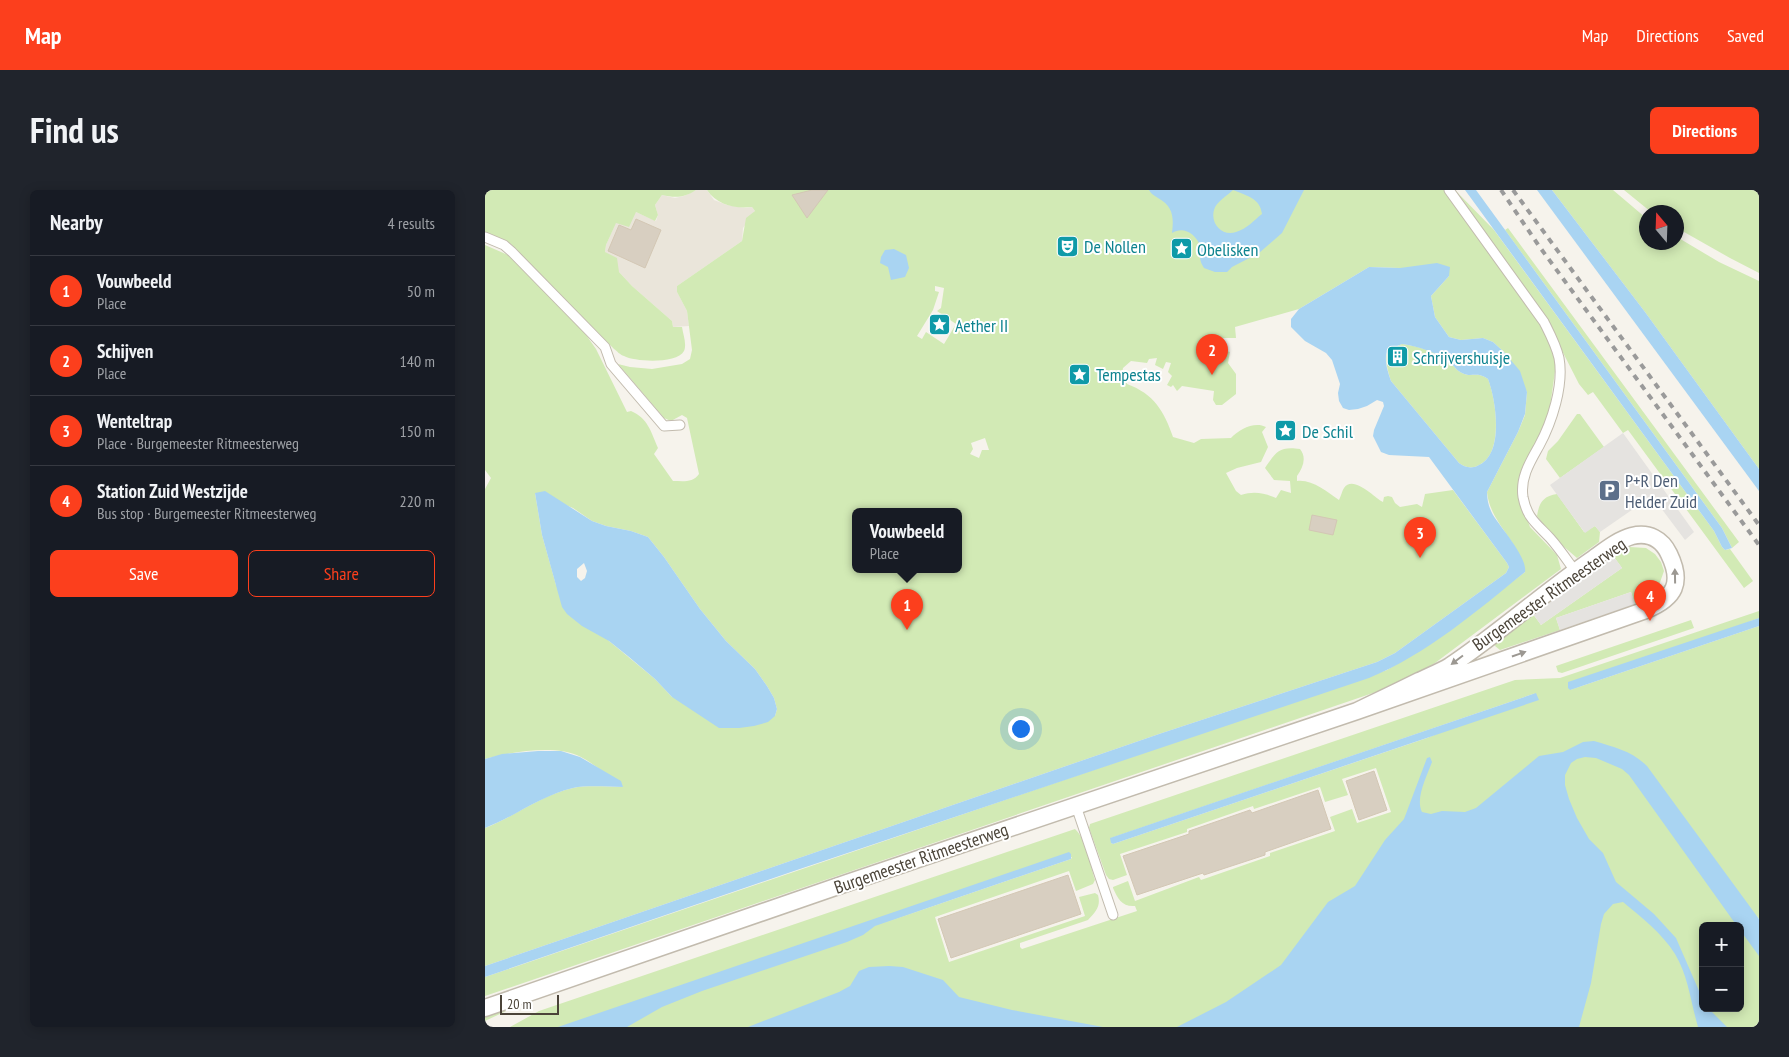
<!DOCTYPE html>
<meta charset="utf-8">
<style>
:root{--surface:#171b24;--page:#20242c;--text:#f1f3f6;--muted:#9ea1a6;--line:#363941;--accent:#fc3f1d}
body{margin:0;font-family:"PT Sans Narrow",sans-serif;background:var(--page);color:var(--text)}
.controls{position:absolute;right:15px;bottom:15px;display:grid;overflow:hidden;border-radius:8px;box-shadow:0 2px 12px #0003}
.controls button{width:45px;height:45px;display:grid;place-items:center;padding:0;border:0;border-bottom:1px solid var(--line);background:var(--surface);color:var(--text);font:25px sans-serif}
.compass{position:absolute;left:1154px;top:15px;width:45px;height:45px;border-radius:50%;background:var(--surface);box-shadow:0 2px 12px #0003;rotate:341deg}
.scale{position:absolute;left:15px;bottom:12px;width:59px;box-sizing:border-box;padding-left:5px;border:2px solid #4b4439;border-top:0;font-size:14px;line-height:18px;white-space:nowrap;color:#4b4439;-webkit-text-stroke:4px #fff;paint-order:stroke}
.you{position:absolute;left:535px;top:538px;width:18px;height:18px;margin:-12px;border:4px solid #fff;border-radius:50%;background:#1a73e8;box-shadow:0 0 0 8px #1a73e833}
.badge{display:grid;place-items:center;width:32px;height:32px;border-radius:50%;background:var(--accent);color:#fff;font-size:16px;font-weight:700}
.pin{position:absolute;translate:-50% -41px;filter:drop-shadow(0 1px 2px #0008)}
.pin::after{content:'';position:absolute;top:26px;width:18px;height:15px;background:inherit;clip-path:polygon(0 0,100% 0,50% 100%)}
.popup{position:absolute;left:367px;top:318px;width:110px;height:65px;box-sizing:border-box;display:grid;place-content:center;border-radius:8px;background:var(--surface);filter:drop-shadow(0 1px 4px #0005);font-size:16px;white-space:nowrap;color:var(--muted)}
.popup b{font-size:19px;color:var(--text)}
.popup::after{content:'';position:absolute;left:50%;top:100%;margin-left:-10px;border:10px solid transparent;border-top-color:var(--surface)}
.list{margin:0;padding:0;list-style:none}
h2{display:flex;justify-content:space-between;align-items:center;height:65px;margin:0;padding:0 20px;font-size:21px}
h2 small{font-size:16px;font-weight:400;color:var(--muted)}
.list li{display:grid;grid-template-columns:32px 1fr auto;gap:15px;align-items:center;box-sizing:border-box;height:70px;padding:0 20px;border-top:1px solid var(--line)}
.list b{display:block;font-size:19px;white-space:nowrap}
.list p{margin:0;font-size:16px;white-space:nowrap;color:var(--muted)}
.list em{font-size:16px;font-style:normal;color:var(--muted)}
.actions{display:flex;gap:10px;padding:15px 20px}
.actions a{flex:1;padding:11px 0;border:1px solid var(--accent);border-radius:8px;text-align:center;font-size:18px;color:var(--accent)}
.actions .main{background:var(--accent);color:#fff}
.map{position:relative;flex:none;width:1274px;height:837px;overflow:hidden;border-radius:8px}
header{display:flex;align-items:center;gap:30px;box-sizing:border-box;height:70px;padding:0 25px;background:var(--accent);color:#fff}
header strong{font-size:24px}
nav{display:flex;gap:28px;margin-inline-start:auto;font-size:18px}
.intro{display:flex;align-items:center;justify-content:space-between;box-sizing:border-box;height:120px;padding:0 30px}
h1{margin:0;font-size:35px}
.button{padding:12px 22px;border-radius:8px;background:var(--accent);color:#fff;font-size:18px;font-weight:700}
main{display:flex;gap:30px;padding:0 30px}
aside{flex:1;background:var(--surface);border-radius:8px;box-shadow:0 2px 12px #0003}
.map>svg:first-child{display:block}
.residential{fill:#eae5da}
.green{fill:#d2eab5;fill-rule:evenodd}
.parking{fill:#e5e3e0}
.water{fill:#a9d4f2;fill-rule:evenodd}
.building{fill:#d8cfc1;stroke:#d3c7b4}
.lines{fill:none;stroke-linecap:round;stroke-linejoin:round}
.lane-casing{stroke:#c2bbae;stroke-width:11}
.street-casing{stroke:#c2bbae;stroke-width:19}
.lane{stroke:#fff;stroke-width:9}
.street{stroke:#fff;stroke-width:16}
.rail{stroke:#9a9a9a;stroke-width:4;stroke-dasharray:6 6;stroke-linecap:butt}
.oneway{fill:#9c9892}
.labels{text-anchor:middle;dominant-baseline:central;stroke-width:4;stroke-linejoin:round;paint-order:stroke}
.culture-label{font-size:18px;fill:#0d838f;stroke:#fff;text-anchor:start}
.service-label{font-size:18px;fill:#4e5e75;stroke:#fff;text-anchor:start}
.street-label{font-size:18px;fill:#4b4439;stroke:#fff}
</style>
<header>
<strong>Map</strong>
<nav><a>Map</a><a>Directions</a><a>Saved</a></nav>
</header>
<div class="intro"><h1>Find us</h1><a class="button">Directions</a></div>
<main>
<aside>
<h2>Nearby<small>4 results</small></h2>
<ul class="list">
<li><span class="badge">1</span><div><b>Vouwbeeld</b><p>Place</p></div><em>50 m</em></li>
<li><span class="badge">2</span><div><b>Schijven</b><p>Place</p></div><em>140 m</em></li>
<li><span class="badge">3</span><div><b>Wenteltrap</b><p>Place · Burgemeester Ritmeesterweg</p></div><em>150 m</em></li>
<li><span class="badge">4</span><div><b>Station Zuid Westzijde</b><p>Bus stop · Burgemeester Ritmeesterweg</p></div><em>220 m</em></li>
</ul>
<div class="actions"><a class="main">Save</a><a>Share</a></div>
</aside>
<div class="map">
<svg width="1274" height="837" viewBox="0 0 1274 837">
<rect width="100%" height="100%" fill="#f6f3ec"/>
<path class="residential" d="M211 0H222L229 10 242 15 260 18 267 17 270 21 258 38 257 51 192 96V102L202 121 204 136 188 137 187 131 147 96 134 82 120 62 121 55 131 32 151 22 171 31 173 25 170 15 177 5 190 8 199 6Z"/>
<g class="green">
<path d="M0 0H211C199 8 190 8 177 5L170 15 173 25 170 31 151 22 144 37 131 33 121 55 120 62 132 68 134 82 147 96 187 131 188 137H197C198 144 202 154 199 161 192 174 150 172 139 166 135 165 132 161 129 159L26 54 0 43Z"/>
<path d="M222 0H970L1009 40 1229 341 1237 357 1240 360 1245 359 1268 391 1259 398 1143 240 1138 243 1108 202 1103 205 1094 194 1069 145 1073 160 1064 224 1035 286V309L1045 337 1072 365 1076 379 950 473 908 496 888 503 0 806V787L902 480 955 447 1040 382C1035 352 1005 333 1002 302L1033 242 1040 225 1042 202 1019 162 1008 152 998 148 976 150 964 147 950 127 946 106 964 86 915 78 884 77 814 119 750 137 751 148H737L738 160 745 162 743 173 751 184V204L737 215H731L728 210 729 201 697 196 692 201 688 195 686 197 682 195 687 186 683 182 686 173 681 172 678 179 670 175 672 168 664 169 662 173 646 171 638 178 636 189 641 190 642 194C669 204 679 221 688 247L709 253 716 249 746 248C754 239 770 231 781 237L777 242 783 257 776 272 752 278 741 283 751 301 756 305C769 301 779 303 791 308L796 300 806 303 805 291 789 290 780 278C791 262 794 256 815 259 822 268 818 277 812 286V291C827 289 842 302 854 310 856 306 857 301 859 298 868 284 890 308 898 312L899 307 903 306 907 307 910 313 915 317 932 314 937 317 940 304 968 300 1022 373 1024 377 1021 383 910 463 892 472 677 543 0 776V638C29 627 56 605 88 598 103 595 122 597 138 597 124 587 111 575 96 567 71 554 26 562 0 569V299L6 288 0 280V55L23 65 99 142 111 159 142 222 146 221C163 228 166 242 173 258L169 264 188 291C198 291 208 293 214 284L202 228 197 225 186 231 179 228 133 174 145 177 167 179 197 174 205 169 207 160 202 121 192 102V96L257 51 261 28 270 21 267 17C250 19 232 15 222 0ZM450 96 459 98 456 118 452 121 471 134 459 154 441 142 437 149 432 146 448 120 454 102 450 101ZM500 248 504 260H497L494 268 485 264 488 259 486 253ZM50 303 88 318 107 331 121 336 146 341 163 347 179 367 215 419 241 451 270 479 282 496 289 508 292 519 290 526 187 507 170 489 124 451 71 395 57 345ZM371 321H473V379H371Z"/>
<path d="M1067 0H1128L1161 28 1162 52H1192V47L1234 72 1274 91V279L1160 122Z"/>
<path d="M1139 0H1274V83L1245 68 1192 38V22H1166Z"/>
<path d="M1023 38 1254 352 1247 358 1237 338 1020 40Z"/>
<path d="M917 154C933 156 953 162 965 172 969 176 972 181 977 183 986 188 991 181 1003 189 1011 210 1020 266 992 276 986 279 979 277 974 273L906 191C903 182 899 168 903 160Z"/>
<path d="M1092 224H1095L1119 257 1075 288 1061 269 1063 261 1073 251Z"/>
<path d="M1072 304 1099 342 1110 336 1115 342 1114 352 1092 368 1070 349 1052 326C1054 313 1058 306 1072 304Z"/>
<path d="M1145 357 1161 358 1170 364 1176 372 1179 381 1173 398 1150 414 1146 402 1071 428 1075 440 1015 460 1010 456 1012 451 1048 424 1056 435 1137 378 1129 367Z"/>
<path d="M1274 421V428L1085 500 1274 436V729L1271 725 1274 731V837H25L54 821 590 639C602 650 605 674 610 690L608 694 591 701 584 681 450 727 464 772 600 726 594 707 610 703 613 705C616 716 611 722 603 730L535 753V757L537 759 652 721 650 716C637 717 633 709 628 698V697L643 691 650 711 714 687 716 690 785 666V663L850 641 845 627 867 619 872 633 906 622 891 578 857 589 863 605 840 612 835 597 769 619 768 616 702 639V642L635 664 642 685 628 690 624 689 621 685 604 638 605 634 1030 490 1075 488ZM1051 503 942 548 628 654 626 653V648ZM587 667 586 669 393 735ZM1218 736H1255V818H1218Z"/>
<path d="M1206 430 1209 438 1077 483 1073 482 1071 476Z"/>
<path d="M38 813 0 831V826Z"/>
</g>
<g class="parking">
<path d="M1138 243 1209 342 1200 350 1167 306 1115 342 1110 336 1100 343 1065 295Z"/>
<path d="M1129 367 1137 378 1056 435 1048 424Z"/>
<path d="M1146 402 1150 414 1075 440 1071 428Z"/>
</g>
<g class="water">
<path d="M664 0H819L797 43 774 63 747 77 742 82H730L719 78C717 75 715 71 715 67 715 63 717 59 715 55 710 44 699 36 687 43 689 27 688 16 673 8 669 5 667 5 664 0ZM748 0C762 6 775 8 777 24 769 30 762 39 751 42 738 47 725 34 729 20 731 12 742 6 748 0Z"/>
<path d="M980 0H991L1237 338 1247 358 1240 360 1237 357 1229 341Z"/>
<path d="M1052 0H1067L1160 122 1274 279V301Z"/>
<path d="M409 59 421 65 424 78 420 87 406 90 403 77 395 73 396 67 400 60Z"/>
<path d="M952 73 965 77 964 86 946 106 950 127 964 147 976 150 998 148 1008 152 1019 162 1035 181 1042 202 1040 224 1033 242 1002 302C1002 310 1004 318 1008 325 1016 338 1043 368 1040 382 992 421 942 464 884 488L309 681 0 787V776L677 543 892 472 910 463 1021 383 1024 377 1022 373 944 267 904 265 896 262 888 246 889 240 899 216 898 212 892 210 882 216 873 219 864 220 858 218 854 211 853 203 855 194 847 170 841 163 820 151 806 137V129L814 119 884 77 915 78ZM917 154C933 156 953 163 965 172 969 176 972 181 977 183 986 188 991 181 1003 189 1011 210 1020 266 992 276 986 279 979 277 974 273L906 191C903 182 898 168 903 160Z"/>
<path d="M60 301 107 331 121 336 146 341 163 347 179 367 215 419 241 451 270 479 282 496 289 508 292 519 290 526 283 532 269 536 254 538H234L187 507 170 489 144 467 124 451 97 436 82 424 77 417 57 345 50 303ZM99 373 102 381 100 388 96 391 92 387V379Z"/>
<path d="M1274 428V436L1085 500 1083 498V492Z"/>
<path d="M1051 503 1054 510 628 654 626 653 625 648Z"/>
<path d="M1109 551C1129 557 1147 561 1162 576L1274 729V766L1255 740V736H1252L1144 585 1137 579 1111 568 1100 567 1092 569 1086 573 1080 585V595L1084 609 1092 628 1104 649 1118 663 1131 692 1169 724 1191 748 1218 810V818H1223L1242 837H1213C1206 813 1203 785 1190 764 1177 743 1156 727 1138 712L1128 714 1119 724 1116 734 1106 793 1094 837H692L741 812 796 775 843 712 870 696 900 650 919 629 942 568 945 567 947 572C942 586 930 608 937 622L946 624 957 621 980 622 991 618 1054 566 1078 562 1098 552Z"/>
<path d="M53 561H76L95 567 136 591 138 597C122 597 103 595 88 598 57 605 29 627 0 638V569L17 564Z"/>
<path d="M584 662 586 664V669L390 736 378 745 362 752 217 801 177 817 142 837H73Z"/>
<path d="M404 776 418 777 458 790 474 807 527 820 618 837H263L354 802 365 796 374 781 384 777Z"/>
</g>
<g class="building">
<path d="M327 0H343L322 28 307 5Z"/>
<path d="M151 29 176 40 160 78 123 61 134 35 146 40Z"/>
<path d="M827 325 852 330 848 345 824 340Z"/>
<path d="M889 581 902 620 874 630 861 591Z"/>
<path d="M833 600 846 639 780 662V665L719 685 718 683 652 705 638 666 704 644V641L765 620 767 623Z"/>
<path d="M583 685 596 724 466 768 453 729Z"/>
</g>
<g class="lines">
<defs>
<g id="lane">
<path d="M964 0 1059 132C1065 144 1071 155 1074 168 1079 195 1067 232 1054 256 1045 272 1035 288 1038 307 1042 328 1051 333 1065 348 1074 358 1082 370 1090 381"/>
<path d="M0 47 19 55 27 62 120 157 126 174 179 236 195 235"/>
<path d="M591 616 628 725"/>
</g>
<path id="street" d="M0 818 362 693 872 521 1161 420C1190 408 1198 393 1184 364 1177 349 1164 342 1147 346 1132 350 1118 362 1105 371 1057 404 1013 444 965 476 955 482 944 486 934 491 914 501 893 511 872 521"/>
</defs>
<use href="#lane" class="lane-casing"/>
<use href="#street" class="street-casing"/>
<use href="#lane" class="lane"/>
<use href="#street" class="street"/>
<g class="rail">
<path d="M1016 0 1054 56 1274 355"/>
<path d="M1028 0 1274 335"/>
</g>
</g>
<defs><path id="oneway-solid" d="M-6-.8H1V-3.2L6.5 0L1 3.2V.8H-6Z" transform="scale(1.25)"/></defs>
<g class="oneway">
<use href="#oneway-solid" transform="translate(1190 386) rotate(-91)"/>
<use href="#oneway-solid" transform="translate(1034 464) rotate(-19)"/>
<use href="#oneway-solid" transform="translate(972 470) rotate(143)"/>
</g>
<defs>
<symbol id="theatre-square" viewBox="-11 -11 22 22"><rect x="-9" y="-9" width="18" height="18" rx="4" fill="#0f9aa8" stroke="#fff"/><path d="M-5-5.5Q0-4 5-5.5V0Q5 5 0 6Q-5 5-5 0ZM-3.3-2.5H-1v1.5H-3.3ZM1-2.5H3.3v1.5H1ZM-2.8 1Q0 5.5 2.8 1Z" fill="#fff"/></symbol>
<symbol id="sight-square" viewBox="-11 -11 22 22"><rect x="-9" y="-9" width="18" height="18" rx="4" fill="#0f9aa8" stroke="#fff"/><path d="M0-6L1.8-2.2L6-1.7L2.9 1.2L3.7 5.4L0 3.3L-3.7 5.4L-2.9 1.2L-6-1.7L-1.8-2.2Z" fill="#fff"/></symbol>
<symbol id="building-square" viewBox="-11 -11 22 22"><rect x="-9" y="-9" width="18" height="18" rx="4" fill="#0f9aa8" stroke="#fff"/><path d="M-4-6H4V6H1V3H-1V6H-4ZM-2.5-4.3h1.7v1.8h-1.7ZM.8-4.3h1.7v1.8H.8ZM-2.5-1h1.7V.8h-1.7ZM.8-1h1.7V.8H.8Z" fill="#fff"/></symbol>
<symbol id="parking-square" viewBox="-11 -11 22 22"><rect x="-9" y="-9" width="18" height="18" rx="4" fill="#5c6f8a" stroke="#fff"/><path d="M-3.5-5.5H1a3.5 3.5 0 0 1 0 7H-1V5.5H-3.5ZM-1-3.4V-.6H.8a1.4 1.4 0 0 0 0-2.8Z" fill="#fff"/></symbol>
</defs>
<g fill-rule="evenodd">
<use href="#theatre-square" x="570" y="44" width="25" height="25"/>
<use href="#sight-square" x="684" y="46" width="25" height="25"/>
<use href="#sight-square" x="442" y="122" width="25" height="25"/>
<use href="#building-square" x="900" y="154" width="25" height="25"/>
<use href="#sight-square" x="582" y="172" width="25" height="25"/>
<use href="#sight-square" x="788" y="228" width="25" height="25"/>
<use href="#parking-square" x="1112" y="288" width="25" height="25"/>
</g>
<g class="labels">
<g class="culture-label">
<text x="599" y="56">De Nollen</text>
<text x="712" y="59">Obelisken</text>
<text x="470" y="135">Aether II</text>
<text x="928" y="167">Schrijvershuisje</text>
<text x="611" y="184">Tempestas</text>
<text x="817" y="241">De Schil</text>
</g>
<g class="service-label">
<text x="1140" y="290">P+R Den<tspan x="1140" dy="21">Helder Zuid</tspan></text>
</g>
<g class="street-label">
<text transform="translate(1064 404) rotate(-35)">Burgemeester Ritmeesterweg</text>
<text transform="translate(436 668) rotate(-19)">Burgemeester Ritmeesterweg</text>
</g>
</g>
</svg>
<div class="controls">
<button>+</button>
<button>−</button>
</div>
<svg class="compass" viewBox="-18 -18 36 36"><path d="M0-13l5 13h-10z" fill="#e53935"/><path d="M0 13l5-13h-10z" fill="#9ea1a6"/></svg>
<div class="scale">20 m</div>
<div class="you"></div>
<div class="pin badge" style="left:422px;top:440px">1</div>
<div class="popup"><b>Vouwbeeld</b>Place</div>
<div class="pin badge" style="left:727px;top:185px">2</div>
<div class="pin badge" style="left:935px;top:368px">3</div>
<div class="pin badge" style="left:1165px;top:431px">4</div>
</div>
</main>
